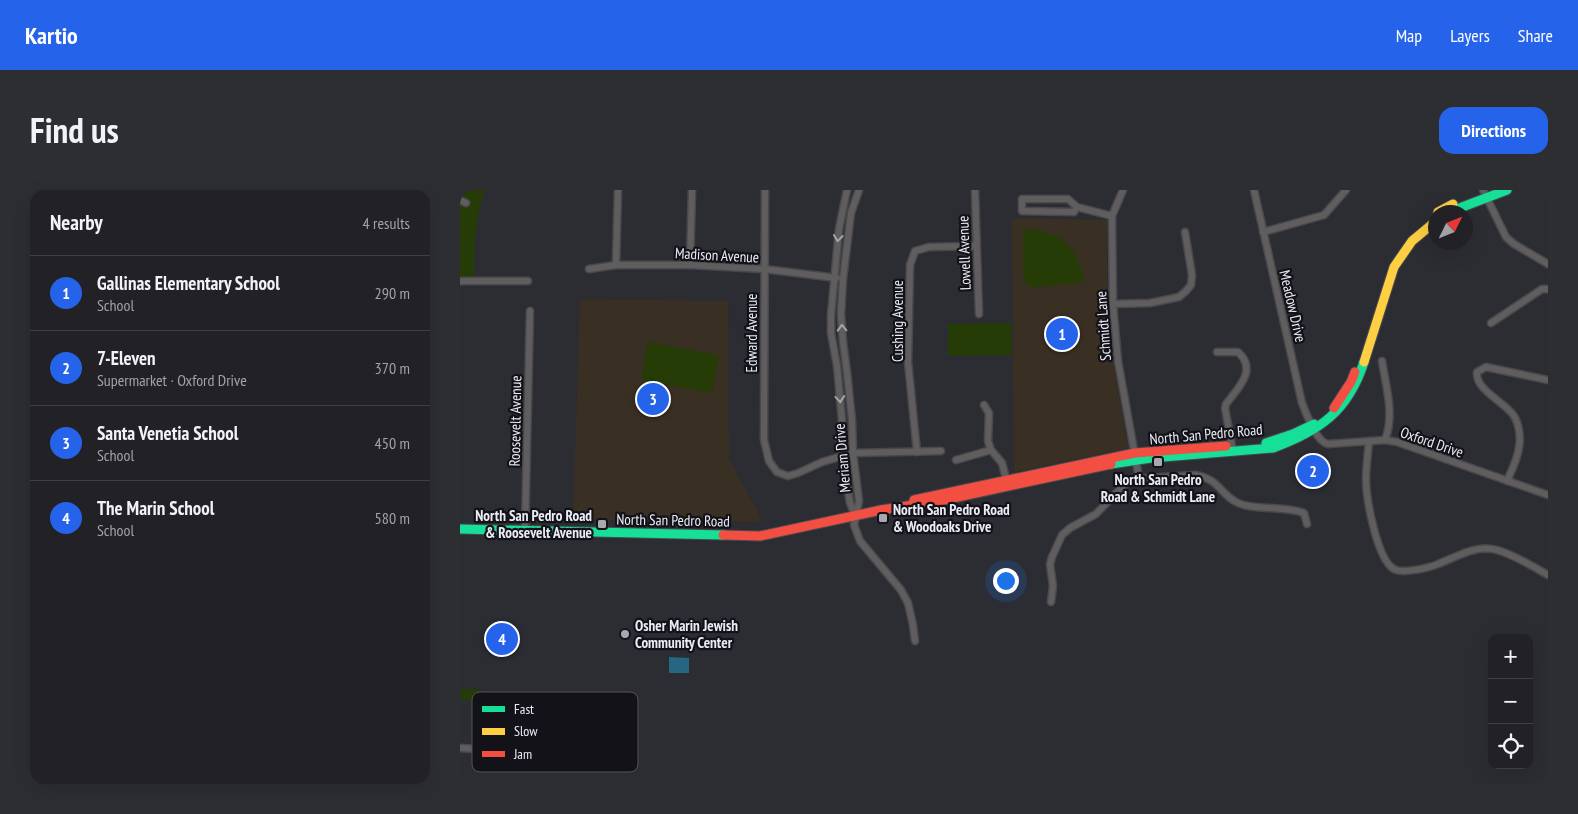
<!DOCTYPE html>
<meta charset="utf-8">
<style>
:root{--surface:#212126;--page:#2d2e32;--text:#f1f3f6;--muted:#a2a3a7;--line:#3e3e43;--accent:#2563eb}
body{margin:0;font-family:"PT Sans Narrow",sans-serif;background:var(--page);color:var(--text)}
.controls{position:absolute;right:15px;bottom:15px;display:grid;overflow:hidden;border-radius:10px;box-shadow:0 5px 20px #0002}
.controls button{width:45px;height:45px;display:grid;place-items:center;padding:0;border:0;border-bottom:1px solid var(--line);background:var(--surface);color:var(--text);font:25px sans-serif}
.compass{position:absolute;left:968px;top:15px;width:45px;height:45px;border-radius:50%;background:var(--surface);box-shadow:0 5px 20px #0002;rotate:47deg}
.you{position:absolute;left:545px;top:390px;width:18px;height:18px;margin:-12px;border:4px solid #fff;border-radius:50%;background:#1a73e8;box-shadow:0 0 0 8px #1a73e833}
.badge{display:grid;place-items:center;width:32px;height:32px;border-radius:50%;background:var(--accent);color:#fff;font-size:16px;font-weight:700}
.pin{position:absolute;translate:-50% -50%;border:2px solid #fff;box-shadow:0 1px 5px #0006}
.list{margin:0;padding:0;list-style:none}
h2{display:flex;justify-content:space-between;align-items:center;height:65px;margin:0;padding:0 20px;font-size:21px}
h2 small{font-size:16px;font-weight:400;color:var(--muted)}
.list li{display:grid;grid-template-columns:32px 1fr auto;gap:15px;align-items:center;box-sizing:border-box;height:75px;padding:0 20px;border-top:1px solid var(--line)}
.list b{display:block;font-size:19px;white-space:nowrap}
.list p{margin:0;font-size:16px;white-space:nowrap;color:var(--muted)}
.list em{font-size:16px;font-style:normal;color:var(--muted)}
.icon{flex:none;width:28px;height:28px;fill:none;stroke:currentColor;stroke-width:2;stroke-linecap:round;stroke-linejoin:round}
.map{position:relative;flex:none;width:1088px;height:594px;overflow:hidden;border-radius:15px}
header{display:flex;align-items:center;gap:30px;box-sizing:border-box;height:70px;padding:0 25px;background:var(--accent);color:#fff}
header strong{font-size:24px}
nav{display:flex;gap:28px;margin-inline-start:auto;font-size:18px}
.intro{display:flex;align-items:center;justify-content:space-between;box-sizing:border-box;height:120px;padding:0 30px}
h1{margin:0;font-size:35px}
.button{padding:12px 22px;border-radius:15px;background:var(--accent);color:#fff;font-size:18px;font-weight:700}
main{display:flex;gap:30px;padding:0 30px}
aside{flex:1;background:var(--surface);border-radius:15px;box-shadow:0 5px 20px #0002}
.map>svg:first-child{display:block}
.education{fill:#3a2f23}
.green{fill:#253c07}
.water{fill:#256782}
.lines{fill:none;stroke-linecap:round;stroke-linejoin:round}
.street-casing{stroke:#48484d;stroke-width:9}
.fast-casing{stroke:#48484d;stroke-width:11}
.slow-casing{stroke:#48484d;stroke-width:11}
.jam-casing{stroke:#48484d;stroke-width:11}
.street{stroke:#5f5d5d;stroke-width:6}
.fast{stroke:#16e098;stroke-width:9}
.slow{stroke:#ffcf43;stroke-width:9}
.jam{stroke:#f24e42;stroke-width:9}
.oneway{stroke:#a5a4a9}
.poi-dot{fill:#a8a8b1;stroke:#121218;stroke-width:2}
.labels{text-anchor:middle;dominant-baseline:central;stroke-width:4.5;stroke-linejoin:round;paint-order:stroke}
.street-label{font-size:15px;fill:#ebebf5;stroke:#121218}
.poi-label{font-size:15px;font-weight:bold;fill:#ebebf5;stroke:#121218;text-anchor:start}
.key{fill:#121218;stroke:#53535a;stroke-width:1}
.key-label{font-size:14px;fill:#ebebf5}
</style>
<header>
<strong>Kartio</strong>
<nav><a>Map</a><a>Layers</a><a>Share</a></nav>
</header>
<div class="intro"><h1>Find us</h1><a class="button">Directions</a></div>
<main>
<aside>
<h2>Nearby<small>4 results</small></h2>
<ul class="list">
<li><span class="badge">1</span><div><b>Gallinas Elementary School</b><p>School</p></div><em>290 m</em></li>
<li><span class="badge">2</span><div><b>7-Eleven</b><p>Supermarket · Oxford Drive</p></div><em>370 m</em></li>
<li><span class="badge">3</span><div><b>Santa Venetia School</b><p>School</p></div><em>450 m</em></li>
<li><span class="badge">4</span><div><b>The Marin School</b><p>School</p></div><em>580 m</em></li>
</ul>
</aside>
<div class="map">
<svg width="1088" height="594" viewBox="0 0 1088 594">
<rect width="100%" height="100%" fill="#2c2c33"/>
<g class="education">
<path d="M552 28 647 30V118L653 171 668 258 554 282Z"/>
<path d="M120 109 268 111 269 269 302 330 292 332 214 330H133L113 332Z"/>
</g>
<g class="green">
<path d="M0 0H25C15 29 14 59 14 89L0 90Z"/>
<path d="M563 39C599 40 618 56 624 92L572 98 563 91Z"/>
<path d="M551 133 552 165 488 166V134Z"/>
<path d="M188 152 259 165 252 203 181 190Z"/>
<path d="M1 499 21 500V510H0Z"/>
</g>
<path class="water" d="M209 467 229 468V483H209Z"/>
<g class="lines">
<defs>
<g id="street">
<path d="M305 0 304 250 309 271 317 282 328 286 338 283 362 272 393 263 481 261"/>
<path d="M387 0 379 39 371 125V143L377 176 382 230 380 250 390 313 395 325"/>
<path d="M399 0 391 23 383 89 381 124 383 152 387 182 392 230 393 263 399 311 394 335 400 351 441 400 448 413 453 435 455 451"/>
<path d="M515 0 519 124"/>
<path d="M663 0 652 26 653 114 658 171 679 288"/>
<path d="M794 0 842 213C846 223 856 252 868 254L925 250 937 252 1088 305"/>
<path d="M1023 0 1046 47 1054 54 1088 74"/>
<path d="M0 10 6 13"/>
<path d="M617 17 614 22 562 21V9H608L617 17 652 26"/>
<path d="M803 42 864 25 886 0"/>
<path d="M156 75 158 0"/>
<path d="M230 75 232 0"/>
<path d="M129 79 156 75H230L304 79 377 88"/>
<path d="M0 91H68"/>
<path d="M653 114 690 113 719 107 726 101 731 95 732 85 725 42"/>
<path d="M1031 133 1082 99H1088"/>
<path d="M757 162H778C798 180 778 198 766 214L765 218 773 262"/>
<path d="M922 171C926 197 935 225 925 250"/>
<path d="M524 215 529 223 528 251 531 260 542 273 547 292"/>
<path d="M909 251C908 264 906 277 906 289 906 308 917 370 934 379 942 384 969 378 978 374 997 367 1015 354 1037 360 1049 363 1076 378 1088 385"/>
<path d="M457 262 448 172 450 75 455 61 469 57 516 56"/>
<path d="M496 270 531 260"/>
<path d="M1047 291C1052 280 1058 268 1059 257 1061 248 1059 234 1054 226 1045 212 1015 200 1017 182L1026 177 1088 190"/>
<path d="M65 341 70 121"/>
<path d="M591 412 593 396 590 374 592 367 602 345 610 338 636 324 663 296 672 289 735 285C760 289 760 305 778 313 796 321 822 315 844 323L847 334"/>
<path d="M0 558 57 561"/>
</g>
<g id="fast">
<path d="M989 22 1047 0"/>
<path d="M806 253 833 244 854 234"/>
<path d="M651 274 691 268 813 258C860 241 888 221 904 172"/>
<path d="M0 339 263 345"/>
</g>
<g id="slow">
<path d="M978 22 993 14"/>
<path d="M904 172 934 77 952 51 976 31"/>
</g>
<g id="jam">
<path d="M874 218 891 192 895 182"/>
<path d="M454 310 675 263 766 256"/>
<path d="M263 345 300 346 421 320 479 311 651 274"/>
</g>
</defs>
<use href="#street" class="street-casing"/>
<use href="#fast" class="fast-casing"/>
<use href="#slow" class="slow-casing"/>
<use href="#jam" class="jam-casing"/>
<use href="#street" class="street"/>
<use href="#fast" class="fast"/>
<use href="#slow" class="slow"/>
<use href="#jam" class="jam"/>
</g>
<defs><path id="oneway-chevron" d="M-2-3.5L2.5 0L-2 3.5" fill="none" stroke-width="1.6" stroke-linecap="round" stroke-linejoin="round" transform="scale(1.25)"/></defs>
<g class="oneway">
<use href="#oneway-chevron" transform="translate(378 48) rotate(96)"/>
<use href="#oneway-chevron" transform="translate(382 138) rotate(-92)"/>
<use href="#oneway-chevron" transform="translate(380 209) rotate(85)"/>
</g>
<g class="poi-dot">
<rect x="693" y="267" width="10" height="10" rx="2.5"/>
<rect x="418" y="323" width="10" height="10" rx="2.5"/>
<rect x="137" y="329" width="10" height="10" rx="2.5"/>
<circle cx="165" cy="444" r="5"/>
</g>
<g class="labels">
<g class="street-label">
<text transform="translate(504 63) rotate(-92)">Lowell Avenue</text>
<text transform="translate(257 65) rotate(3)">Madison Avenue</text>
<text transform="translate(833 116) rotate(77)">Meadow Drive</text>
<text transform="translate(437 131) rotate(-90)">Cushing Avenue</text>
<text transform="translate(643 136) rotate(-94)">Schmidt Lane</text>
<text transform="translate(291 143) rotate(-90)">Edward Avenue</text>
<text transform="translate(55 231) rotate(-89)">Roosevelt Avenue</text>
<text transform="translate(746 244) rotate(-5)">North San Pedro Road</text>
<text transform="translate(972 252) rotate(19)">Oxford Drive</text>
<text transform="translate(382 268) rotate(-95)">Meriam Drive</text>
<text transform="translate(213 330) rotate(1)">North San Pedro Road</text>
</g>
<g class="poi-label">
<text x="698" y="289" text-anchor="middle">North San Pedro<tspan x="698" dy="17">Road &amp; Schmidt Lane</tspan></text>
<text x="433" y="319">North San Pedro Road<tspan x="433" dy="17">&amp; Woodoaks Drive</tspan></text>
<text x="132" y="325" text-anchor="end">North San Pedro Road<tspan x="132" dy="17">&amp; Roosevelt Avenue</tspan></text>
<text x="175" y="435">Osher Marin Jewish<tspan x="175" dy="17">Community Center</tspan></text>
</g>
</g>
<rect x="12" y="502" width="166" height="80" rx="8" class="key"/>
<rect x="22" y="516" width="23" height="6" fill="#16e098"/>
<rect x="22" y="538" width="23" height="7" fill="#ffcf43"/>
<rect x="22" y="561" width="23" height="6" fill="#f24e42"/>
<g class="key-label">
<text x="54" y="524">Fast</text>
<text x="54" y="546">Slow</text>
<text x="54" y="569">Jam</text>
</g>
</svg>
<div class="controls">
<button>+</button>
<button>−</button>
<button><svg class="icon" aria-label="locate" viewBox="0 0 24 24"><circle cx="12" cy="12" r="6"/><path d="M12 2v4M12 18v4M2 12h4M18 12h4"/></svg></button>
</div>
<svg class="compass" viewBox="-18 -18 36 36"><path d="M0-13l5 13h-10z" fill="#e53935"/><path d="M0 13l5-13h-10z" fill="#a2a3a7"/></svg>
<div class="you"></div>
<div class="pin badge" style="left:602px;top:144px">1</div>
<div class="pin badge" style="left:853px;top:281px">2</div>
<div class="pin badge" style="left:193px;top:209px">3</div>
<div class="pin badge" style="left:42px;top:449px">4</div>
</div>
</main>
